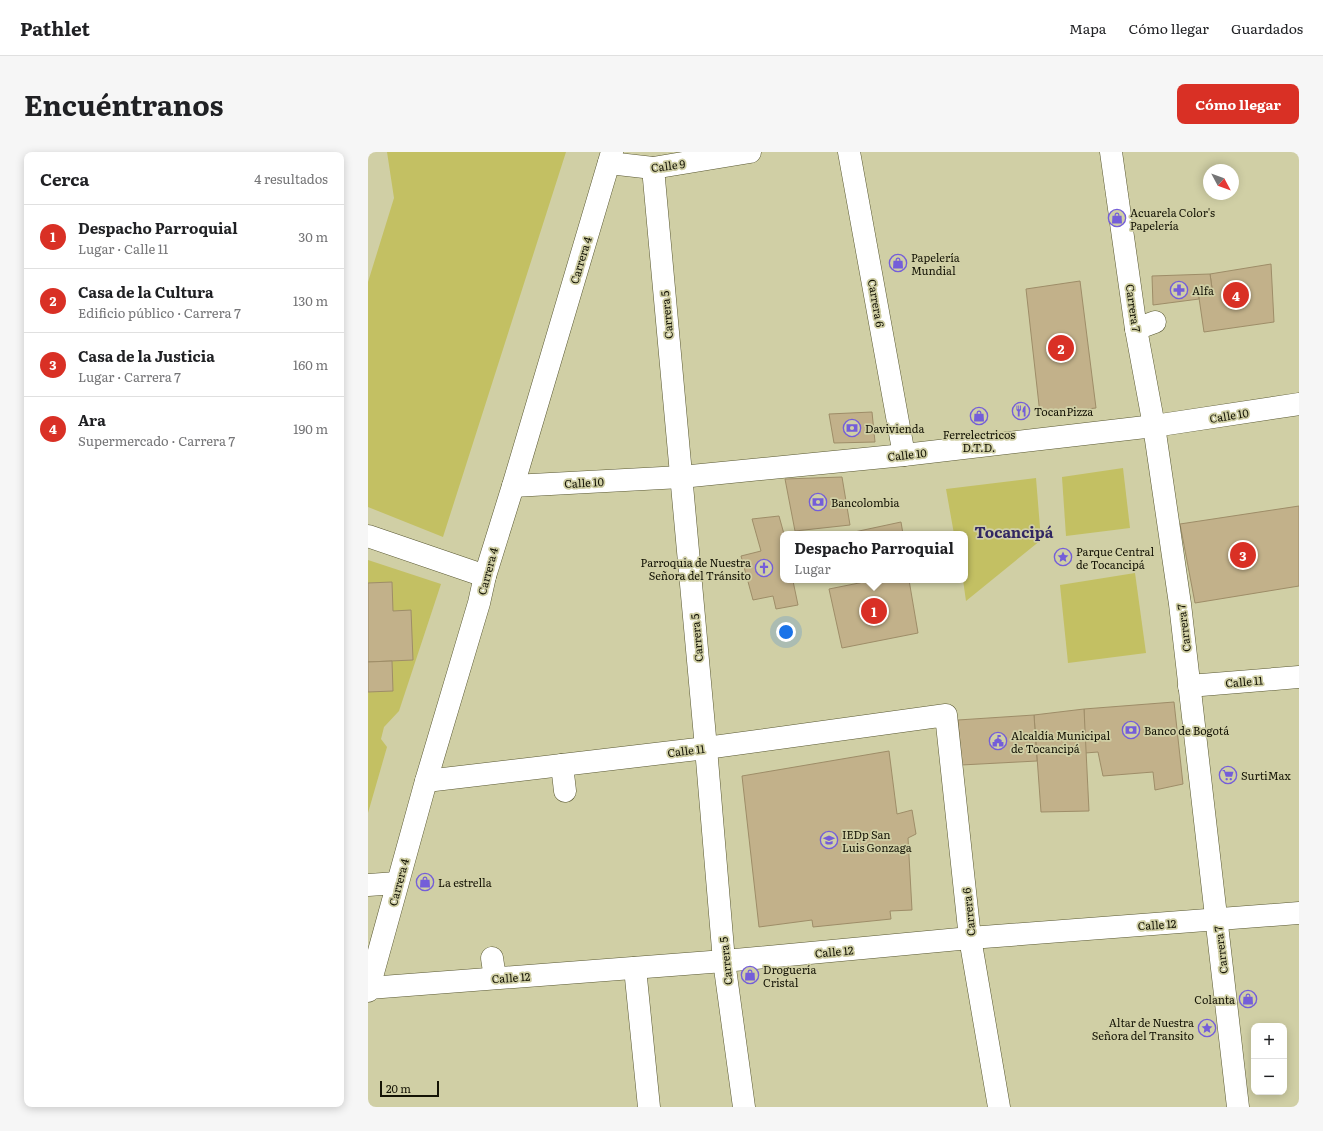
<!DOCTYPE html>
<html lang="es">
<meta charset="utf-8">
<style>
:root{--surface:#fff;--page:#f6f6f6;--text:#202124;--muted:#757577;--line:#e0e0e0;--accent:#d93025}
body{margin:0;font-family:Literata,serif;background:var(--page);color:var(--text)}
.controls{position:absolute;right:12px;bottom:12px;display:grid;overflow:hidden;border-radius:8px;box-shadow:0 2px 10px #0003}
.controls button{width:36px;height:36px;display:grid;place-items:center;padding:0;border:0;border-bottom:1px solid var(--line);background:var(--surface);color:var(--text);font:20px sans-serif}
.compass{position:absolute;left:835px;top:12px;width:36px;height:36px;border-radius:50%;background:var(--surface);box-shadow:0 2px 10px #0003;rotate:131deg}
.scale{position:absolute;left:12px;bottom:10px;width:59px;box-sizing:border-box;padding-left:4px;border:2px solid #141305;border-top:0;font-size:11px;line-height:14px;white-space:nowrap;color:#141305;-webkit-text-stroke:3px #d0cfa5;paint-order:stroke}
.you{position:absolute;left:418px;top:480px;width:14px;height:14px;margin:-10px;border:3px solid #fff;border-radius:50%;background:#1a73e8;box-shadow:0 0 0 6px #1a73e833}
.badge{display:grid;place-items:center;width:26px;height:26px;border-radius:50%;background:var(--accent);color:#fff;font-size:13px;font-weight:700}
.pin{position:absolute;translate:-50% -50%;border:2px solid #fff;box-shadow:0 1px 4px #0006}
.popup{position:absolute;left:412px;top:379px;width:188px;height:52px;box-sizing:border-box;display:grid;place-content:center;border-radius:8px;background:var(--surface);filter:drop-shadow(0 1px 3px #0005);font-size:13px;white-space:nowrap;color:var(--muted)}
.popup b{font-size:15px;color:var(--text)}
.popup::after{content:'';position:absolute;left:50%;top:100%;margin-left:-8px;border:8px solid transparent;border-top-color:var(--surface)}
.list{margin:0;padding:0;list-style:none}
h2{display:flex;justify-content:space-between;align-items:center;height:52px;margin:0;padding:0 16px;font-size:17px}
h2 small{font-size:13px;font-weight:400;color:var(--muted)}
.list li{display:grid;grid-template-columns:26px 1fr auto;gap:12px;align-items:center;box-sizing:border-box;height:64px;padding:0 16px;border-top:1px solid var(--line)}
.list b{display:block;font-size:15px;white-space:nowrap}
.list p{margin:0;font-size:13px;white-space:nowrap;color:var(--muted)}
.list em{font-size:13px;font-style:normal;color:var(--muted)}
.map{position:relative;flex:none;width:931px;height:955px;overflow:hidden;border-radius:8px}
header{display:flex;align-items:center;gap:24px;box-sizing:border-box;height:56px;padding:0 20px;background:var(--surface);border-bottom:1px solid var(--line)}
header strong{font-size:19px}
nav{display:flex;gap:22px;margin-inline-start:auto;font-size:14px}
.intro{display:flex;align-items:center;justify-content:space-between;box-sizing:border-box;height:96px;padding:0 24px}
h1{margin:0;font-size:28px}
.button{padding:10px 18px;border-radius:8px;background:var(--accent);color:#fff;font-size:14px;font-weight:700}
main{display:flex;gap:24px;padding:0 24px}
aside{flex:1;background:var(--surface);border-radius:8px;box-shadow:0 2px 10px #0003}
.map>svg:first-child{display:block}
.green{fill:#c3c063}
.building{fill:#c2b18a;stroke:#9e8d68}
.lines{fill:none;stroke-linecap:round;stroke-linejoin:round}
.minor-casing{stroke:#595832;stroke-width:23}
.major-casing{stroke:#595832;stroke-width:23}
.minor{stroke:#fff;stroke-width:22}
.major{stroke:#fff;stroke-width:22}
.labels{text-anchor:middle;dominant-baseline:central;stroke-width:3.5;stroke-linejoin:round;paint-order:stroke}
.street-label{font-size:11px;fill:#141305;stroke:#d0cfa5}
.poi-label{font-size:11px;fill:#141305;stroke:#d0cfa5;text-anchor:start}
.district-label{font-size:15px;font-weight:bold;fill:#312762;stroke:#d0cfa5}
</style>
<header>
<strong>Pathlet</strong>
<nav><a>Mapa</a><a>Cómo llegar</a><a>Guardados</a></nav>
</header>
<div class="intro"><h1>Encuéntranos</h1><a class="button">Cómo llegar</a></div>
<main>
<aside>
<h2>Cerca<small>4 resultados</small></h2>
<ul class="list">
<li><span class="badge">1</span><div><b>Despacho Parroquial</b><p>Lugar · Calle 11</p></div><em>30 m</em></li>
<li><span class="badge">2</span><div><b>Casa de la Cultura</b><p>Edificio público · Carrera 7</p></div><em>130 m</em></li>
<li><span class="badge">3</span><div><b>Casa de la Justicia</b><p>Lugar · Carrera 7</p></div><em>160 m</em></li>
<li><span class="badge">4</span><div><b>Ara</b><p>Supermercado · Carrera 7</p></div><em>190 m</em></li>
</ul>
</aside>
<div class="map">
<svg width="931" height="955" viewBox="0 0 931 955">
<rect width="100%" height="100%" fill="#d0cfa5"/>
<g class="green">
<path d="M19 0H198L75 385 0 355V130L26 46Z"/>
<path d="M755 316 762 376 698 384 694 325Z"/>
<path d="M668 326 673 388 598 449 595 428H597V382H586L578 337Z"/>
<path d="M0 408 73 432 31 559 16 575 13 587 19 595 0 661Z"/>
<path d="M767 421 778 501 700 511 692 433Z"/>
</g>
<g class="building">
<path d="M903 112 906 170 836 180 830 139 844 136 842 122Z"/>
<path d="M842 122 844 136 830 139 831 147 785 153 784 124Z"/>
<path d="M712 129 728 256 672 262 658 137Z"/>
<path d="M504 260 507 290 466 291 461 262Z"/>
<path d="M474 325 482 373 427 379 417 327Z"/>
<path d="M931 354V434L827 451 812 372Z"/>
<path d="M411 364 416 382H415V428H432L425 429 430 453 408 457 405 444 385 448 373 404 393 399 384 367Z"/>
<path d="M533 370 535 382H477Z"/>
<path d="M506 428H541L550 481 474 496 461 437Z"/>
<path d="M24 430 25 459 43 458 45 508 0 510V431Z"/>
<path d="M24 509 25 539 0 540V510Z"/>
<path d="M806 550 815 632 787 638 785 620 735 624 730 600 717 601 716 557Z"/>
<path d="M716 557 721 659 673 660 666 563Z"/>
<path d="M666 563 669 609 593 613 590 568Z"/>
<path d="M521 599 529 662 544 658 548 682 540 686 544 758 522 759 523 767 445 775 444 768 391 775 374 624Z"/>
</g>
<g class="lines">
<defs>
<g id="minor">
<path d="M481 0 536 303"/>
<path d="M743 0 768 177 786 274 812 452 870 955"/>
<path d="M241 11 285 16 382 0"/>
<path d="M285 16 338 596 356 809 376 955"/>
<path d="M768 177 787 170"/>
<path d="M145 334 313 325 536 303 786 274 931 252"/>
<path d="M0 384 117 424"/>
<path d="M821 534 931 525"/>
<path d="M194 613 197 639"/>
<path d="M58 629 338 596 578 563 602 786 631 955"/>
<path d="M0 733 29 731"/>
<path d="M124 806 127 826"/>
<path d="M267 816 281 955"/>
<path d="M1 836 356 809 602 786 931 761"/>
</g>
<path id="major" d="M0 839 58 629 111 451 117 424 145 334 244 0"/>
</defs>
<use href="#minor" class="minor-casing"/>
<use href="#major" class="major-casing"/>
<use href="#minor" class="minor"/>
<use href="#major" class="major"/>
</g>
<defs>
<symbol id="shop-ring" viewBox="-11 -11 22 22"><circle r="9.5" fill="#d0cfa5" stroke="#745ed9" stroke-width="1.5"/><path d="M-5-2.5h2.3a2.7 3.5 0 0 1 5.4 0H5L5.5 6h-11ZM-1.5-2.5h3a1.5 2.3 0 0 0-3 0Z" fill="#745ed9"/></symbol>
<symbol id="pharmacy-ring" viewBox="-11 -11 22 22"><circle r="9.5" fill="#d0cfa5" stroke="#745ed9" stroke-width="1.5"/><path d="M-2-6h4v4h4v4h-4v4h-4v-4h-4v-4h4Z" fill="#745ed9"/></symbol>
<symbol id="restaurant-ring" viewBox="-11 -11 22 22"><circle r="9.5" fill="#d0cfa5" stroke="#745ed9" stroke-width="1.5"/><path d="M-5-6h1v4h1v-4h1v4h1v-4h1v5L-1.5 .5V6h-2V.5L-5-1ZM5-6V6H3V1.5H1.5Q1.5-4 5-6Z" fill="#745ed9"/></symbol>
<symbol id="bank-ring" viewBox="-11 -11 22 22"><circle r="9.5" fill="#d0cfa5" stroke="#745ed9" stroke-width="1.5"/><path d="M-6-4H6V4H-6ZM0-2.3a2.3 2.3 0 1 0 0 4.6a2.3 2.3 0 1 0 0-4.6Z" fill="#745ed9"/></symbol>
<symbol id="sight-ring" viewBox="-11 -11 22 22"><circle r="9.5" fill="#d0cfa5" stroke="#745ed9" stroke-width="1.5"/><path d="M0-6L1.8-2.2L6-1.7L2.9 1.2L3.7 5.4L0 3.3L-3.7 5.4L-2.9 1.2L-6-1.7L-1.8-2.2Z" fill="#745ed9"/></symbol>
<symbol id="church-ring" viewBox="-11 -11 22 22"><circle r="9.5" fill="#d0cfa5" stroke="#745ed9" stroke-width="1.5"/><path d="M-1.2-6h2.4v3.5h3.3v2.4h-3.3V6h-2.4V-.1h-3.3v-2.4h3.3Z" fill="#745ed9"/></symbol>
<symbol id="civic-ring" viewBox="-11 -11 22 22"><circle r="9.5" fill="#d0cfa5" stroke="#745ed9" stroke-width="1.5"/><path d="M-.6-6.5H3V-4.5H.6V-3L4-1V1h2V6H-6V1h2V-1L-.6-3ZM-1.2 2.5V6h2.4V2.5Z" fill="#745ed9"/></symbol>
<symbol id="supermarket-ring" viewBox="-11 -11 22 22"><circle r="9.5" fill="#d0cfa5" stroke="#745ed9" stroke-width="1.5"/><path d="M-6-5.5h2.5l.6 2H6L4.5 2H-2.5L-4.4-4H-6ZM-1.5 3.2a1.3 1.3 0 1 0 .1 0ZM3 3.2a1.3 1.3 0 1 0 .1 0Z" fill="#745ed9"/></symbol>
<symbol id="school-ring" viewBox="-11 -11 22 22"><circle r="9.5" fill="#d0cfa5" stroke="#745ed9" stroke-width="1.5"/><path d="M0-5L7-2L0 1L-7-2ZM-4 1L0 2.5L4 1V4Q0 6-4 4Z" fill="#745ed9"/></symbol>
</defs>
<g fill-rule="evenodd">
<use href="#shop-ring" x="739" y="56" width="20" height="20"/>
<use href="#shop-ring" x="520" y="101" width="20" height="20"/>
<use href="#pharmacy-ring" x="801" y="128" width="20" height="20"/>
<use href="#restaurant-ring" x="643" y="249" width="20" height="20"/>
<use href="#shop-ring" x="601" y="254" width="20" height="20"/>
<use href="#bank-ring" x="474" y="266" width="20" height="20"/>
<use href="#bank-ring" x="440" y="340" width="20" height="20"/>
<use href="#sight-ring" x="685" y="395" width="20" height="20"/>
<use href="#church-ring" x="386" y="406" width="20" height="20"/>
<use href="#bank-ring" x="753" y="568" width="20" height="20"/>
<use href="#civic-ring" x="620" y="579" width="20" height="20"/>
<use href="#supermarket-ring" x="850" y="613" width="20" height="20"/>
<use href="#school-ring" x="451" y="678" width="20" height="20"/>
<use href="#shop-ring" x="47" y="720" width="20" height="20"/>
<use href="#shop-ring" x="372" y="813" width="20" height="20"/>
<use href="#shop-ring" x="870" y="837" width="20" height="20"/>
<use href="#sight-ring" x="829" y="866" width="20" height="20"/>
</g>
<g class="labels">
<g class="street-label">
<text transform="translate(300 13) rotate(-7)">Calle 9</text>
<text transform="translate(212 108) rotate(-73)">Carrera 4</text>
<text transform="translate(509 151) rotate(80)">Carrera 6</text>
<text transform="translate(766 156) rotate(82)">Carrera 7</text>
<text transform="translate(298 163) rotate(-95)">Carrera 5</text>
<text transform="translate(861 263) rotate(-9)">Calle 10</text>
<text transform="translate(539 302) rotate(-6)">Calle 10</text>
<text transform="translate(216 330) rotate(-3)">Calle 10</text>
<text transform="translate(119 419) rotate(-75)">Carrera 4</text>
<text transform="translate(815 476) rotate(-97)">Carrera 7</text>
<text transform="translate(328 486) rotate(-95)">Carrera 5</text>
<text transform="translate(876 529) rotate(-5)">Calle 11</text>
<text transform="translate(318 598) rotate(-7)">Calle 11</text>
<text transform="translate(30 730) rotate(-75)">Carrera 4</text>
<text transform="translate(600 760) rotate(-96)">Carrera 6</text>
<text transform="translate(789 772) rotate(-4)">Calle 12</text>
<text transform="translate(852 798) rotate(-97)">Carrera 7</text>
<text transform="translate(466 799) rotate(-5)">Calle 12</text>
<text transform="translate(357 809) rotate(-96)">Carrera 5</text>
<text transform="translate(143 825) rotate(-4)">Calle 12</text>
</g>
<g class="poi-label">
<text x="762" y="60">Acuarela Color's<tspan x="762" dy="13">Papelería</tspan></text>
<text x="543" y="105">Papelería<tspan x="543" dy="13">Mundial</tspan></text>
<text x="824" y="138">Alfa</text>
<text x="666" y="259">TocanPizza</text>
<text x="497" y="276">Davivienda</text>
<text x="611" y="282" text-anchor="middle">Ferrelectricos<tspan x="611" dy="13">D.T.D.</tspan></text>
<text x="463" y="350">Bancolombia</text>
<text x="708" y="399">Parque Central<tspan x="708" dy="13">de Tocancipá</tspan></text>
<text x="383" y="410" text-anchor="end">Parroquia de Nuestra<tspan x="383" dy="13">Señora del Tránsito</tspan></text>
<text x="776" y="578">Banco de Bogotá</text>
<text x="643" y="583">Alcaldía Municipal<tspan x="643" dy="13">de Tocancipá</tspan></text>
<text x="873" y="623">SurtiMax</text>
<text x="474" y="682">IEDp San<tspan x="474" dy="13">Luis Gonzaga</tspan></text>
<text x="70" y="730">La estrella</text>
<text x="395" y="817">Droguería<tspan x="395" dy="13">Cristal</tspan></text>
<text x="867" y="847" text-anchor="end">Colanta</text>
<text x="826" y="870" text-anchor="end">Altar de Nuestra<tspan x="826" dy="13">Señora del Transito</tspan></text>
</g>
<g class="district-label">
<text x="646" y="379">Tocancipá</text>
</g>
</g>
</svg>
<div class="controls">
<button>+</button>
<button>−</button>
</div>
<svg class="compass" viewBox="-18 -18 36 36"><path d="M0-13l5 13h-10z" fill="#e53935"/><path d="M0 13l5-13h-10z" fill="#757577"/></svg>
<div class="scale">20 m</div>
<div class="you"></div>
<div class="pin badge" style="left:506px;top:459px">1</div>
<div class="popup"><b>Despacho Parroquial</b>Lugar</div>
<div class="pin badge" style="left:693px;top:196px">2</div>
<div class="pin badge" style="left:875px;top:403px">3</div>
<div class="pin badge" style="left:868px;top:143px">4</div>
</div>
</main>
